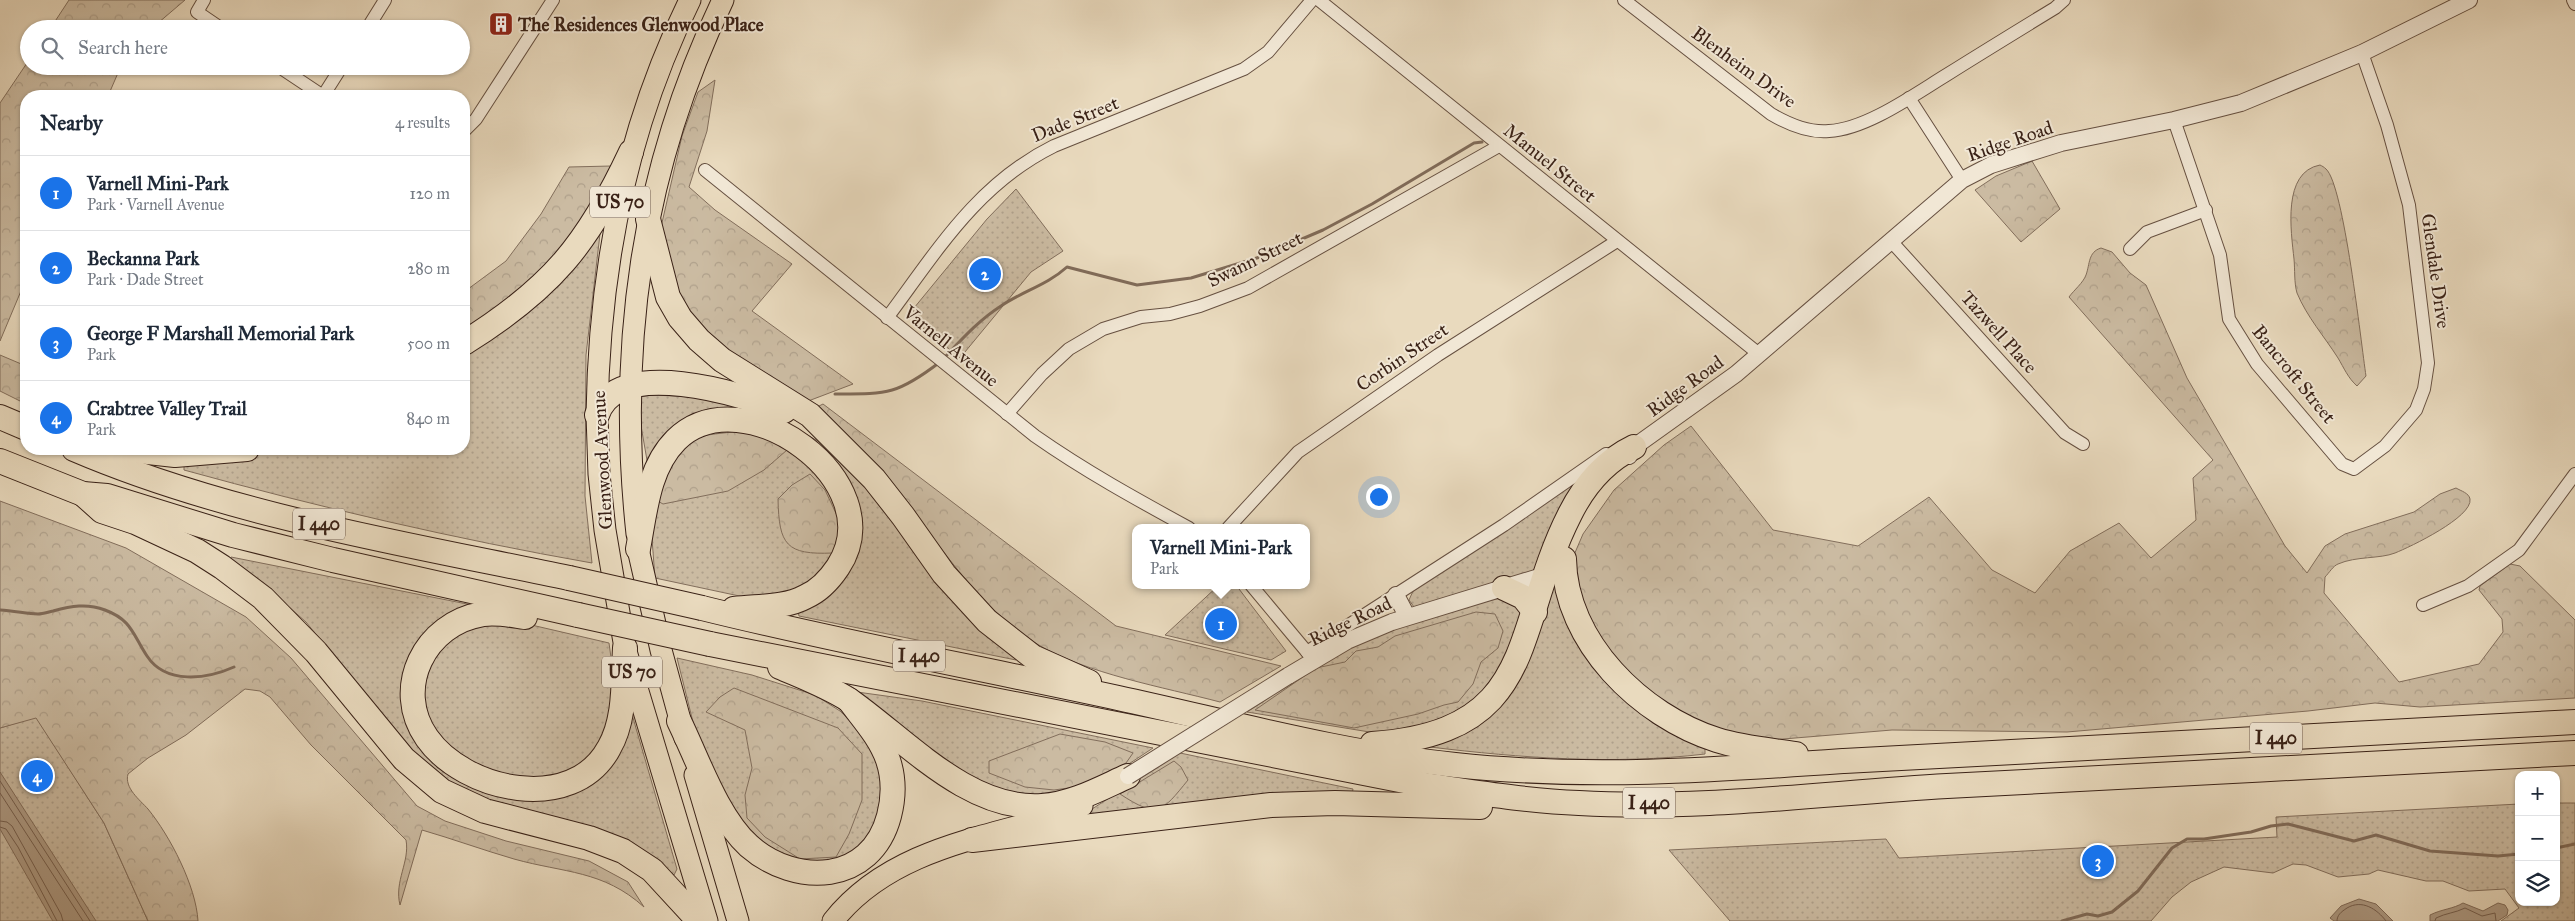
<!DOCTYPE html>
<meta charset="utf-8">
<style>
:root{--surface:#fff;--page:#f2f2f3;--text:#1f2937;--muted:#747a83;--line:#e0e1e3;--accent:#1a73e8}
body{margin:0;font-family:"IM FELL Great Primer",serif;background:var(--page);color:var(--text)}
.controls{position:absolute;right:15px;bottom:15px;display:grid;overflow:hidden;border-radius:10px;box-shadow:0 1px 4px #0004}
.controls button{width:45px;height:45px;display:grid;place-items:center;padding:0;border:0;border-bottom:1px solid var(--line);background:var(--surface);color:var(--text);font:25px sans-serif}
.you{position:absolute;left:1378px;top:496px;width:18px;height:18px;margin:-12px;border:4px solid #fff;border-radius:50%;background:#1a73e8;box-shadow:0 0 0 8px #1a73e833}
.badge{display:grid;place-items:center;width:32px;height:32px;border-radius:50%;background:var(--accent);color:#fff;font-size:16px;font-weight:700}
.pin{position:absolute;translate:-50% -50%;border:2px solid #fff;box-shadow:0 1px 5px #0006}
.popup{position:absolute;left:1132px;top:524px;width:178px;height:65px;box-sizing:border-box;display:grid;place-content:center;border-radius:10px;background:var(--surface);filter:drop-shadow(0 1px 4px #0005);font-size:16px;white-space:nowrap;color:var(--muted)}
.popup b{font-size:19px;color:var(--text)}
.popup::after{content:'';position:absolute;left:50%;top:100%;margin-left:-10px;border:10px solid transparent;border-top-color:var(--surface)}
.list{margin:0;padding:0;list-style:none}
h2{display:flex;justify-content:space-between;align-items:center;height:65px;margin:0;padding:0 20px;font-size:21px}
h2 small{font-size:16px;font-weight:400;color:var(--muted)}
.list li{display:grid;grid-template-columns:32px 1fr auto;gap:15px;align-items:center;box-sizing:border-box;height:75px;padding:0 20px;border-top:1px solid var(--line)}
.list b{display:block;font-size:19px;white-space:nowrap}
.list p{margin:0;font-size:16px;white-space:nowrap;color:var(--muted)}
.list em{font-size:16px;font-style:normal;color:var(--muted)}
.icon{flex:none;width:28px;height:28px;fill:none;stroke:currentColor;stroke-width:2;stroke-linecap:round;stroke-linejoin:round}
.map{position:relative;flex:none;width:2575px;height:921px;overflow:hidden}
.search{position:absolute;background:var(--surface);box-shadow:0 1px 4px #0004;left:20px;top:20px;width:450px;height:55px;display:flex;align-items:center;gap:12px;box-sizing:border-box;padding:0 18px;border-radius:28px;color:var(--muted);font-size:19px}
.panel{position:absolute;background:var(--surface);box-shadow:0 1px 4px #0004;left:20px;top:90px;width:450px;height:365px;border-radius:20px}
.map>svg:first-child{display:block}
.green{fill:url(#green-dots);stroke:#826e5c}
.forest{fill:url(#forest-crowns);stroke:#826e5c}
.water{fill:#ae9b85;stroke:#806b59}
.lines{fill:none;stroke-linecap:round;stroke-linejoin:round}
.shore{stroke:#745e4e;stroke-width:1}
.stream{stroke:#806b59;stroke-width:3}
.minor-casing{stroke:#665041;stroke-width:14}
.tertiary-casing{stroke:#665041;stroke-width:18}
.primary-casing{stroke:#3a2217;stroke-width:23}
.trunk-casing{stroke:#3a2217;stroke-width:23}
.motorway-casing{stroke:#3a2217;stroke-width:26}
.minor{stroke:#f1e7d5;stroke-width:12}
.tertiary{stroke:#f1e7d5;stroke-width:16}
.primary{stroke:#e9dabe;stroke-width:21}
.trunk{stroke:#e9dabe;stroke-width:21}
.motorway{stroke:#e9dabe;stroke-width:24}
.tertiary-bridge-casing{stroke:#665041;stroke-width:18;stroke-linecap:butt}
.motorway-bridge-casing{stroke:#3a2217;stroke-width:26;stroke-linecap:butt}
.tertiary-bridge{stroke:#f1e7d5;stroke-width:16}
.motorway-bridge{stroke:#e9dabe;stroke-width:24}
.labels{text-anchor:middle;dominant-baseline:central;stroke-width:4;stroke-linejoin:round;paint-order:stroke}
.shield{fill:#f1e7d5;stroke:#715d50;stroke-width:1}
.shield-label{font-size:18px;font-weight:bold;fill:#3a2217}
.poi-label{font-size:19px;font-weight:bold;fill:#3a2217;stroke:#f1e7d5;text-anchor:start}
.street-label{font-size:19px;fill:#3a2217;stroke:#f1e7d5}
</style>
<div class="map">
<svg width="2575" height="921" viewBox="0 0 2575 921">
<defs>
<pattern id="green-dots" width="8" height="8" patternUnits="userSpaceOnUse" patternTransform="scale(1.25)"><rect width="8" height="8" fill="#cbbba2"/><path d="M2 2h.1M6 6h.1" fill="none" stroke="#afa08b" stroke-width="1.8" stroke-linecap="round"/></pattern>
<pattern id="forest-crowns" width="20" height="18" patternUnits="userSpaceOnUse" patternTransform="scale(1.25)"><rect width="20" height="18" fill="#cbbba2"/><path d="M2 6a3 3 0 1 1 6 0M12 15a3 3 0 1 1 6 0" fill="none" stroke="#afa08b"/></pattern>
</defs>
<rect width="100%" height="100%" fill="#e9dabe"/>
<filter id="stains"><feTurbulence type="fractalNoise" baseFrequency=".004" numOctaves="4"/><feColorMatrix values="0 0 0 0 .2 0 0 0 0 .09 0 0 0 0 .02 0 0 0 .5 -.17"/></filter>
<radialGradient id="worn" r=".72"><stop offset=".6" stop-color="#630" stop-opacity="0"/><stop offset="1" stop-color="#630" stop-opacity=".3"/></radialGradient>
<g class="green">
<path d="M1016 189 1063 251 1031 272 960 358 917 323 913 316 914 308 987 219Z"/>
<path d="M597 233 600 234 586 355 585 496 592 563C455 539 318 507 184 470V462L234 458 271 449H464V351Z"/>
<path d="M654 395 713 398 782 421 825 445 848 465 1017 657 1016 660 799 616 797 607 831 587 839 475 720 415 648 466 636 397Z"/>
<path d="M743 430 788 447 836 493 840 552 804 590 744 597 655 578 651 526 654 501 678 449 716 431Z"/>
<path d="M1579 480 1543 572 1414 607 1409 600 1413 591Z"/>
<path d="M231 557 472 605 406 682 449 768 563 794 631 711 677 869 674 875 632 843 470 795 434 773 406 745 306 622 281 600 230 561Z"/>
<path d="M1550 581 1560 583 1705 744V754C1614 765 1521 758 1430 747V743L1464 729Z"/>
<path d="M1219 585H1236L1286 651 1271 660 1165 635Z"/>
<path d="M1505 597 1525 614 1519 643 1465 714 1394 736 1247 712C1285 689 1319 658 1359 640 1404 622 1458 607 1505 597Z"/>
<path d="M510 620 609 643 616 694 611 732 583 770 538 785 476 770 427 728 421 676 430 655 456 630Z"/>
<path d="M677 658 752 675 815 695 840 711 862 731 879 757 885 808 859 853 807 868 743 831 697 738Z"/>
<path d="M857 692 922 701 1153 748 1091 789 1030 801 966 780Z"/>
<path d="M36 717 104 823 148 921H0V728Z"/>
<path d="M1180 753 1353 789 1352 795 1081 816Z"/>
<path d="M2556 803H2575V921H2501L2519 908 2505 889 2469 891 2443 881H2426L2378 870 2369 874 2338 877 2306 865 2293 864 2273 873 2224 867 2191 882 2172 897 2151 921H1730L1669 850 1886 839 1899 858 2277 837 2276 817 2519 804V902H2556Z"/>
</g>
<g class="forest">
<path d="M69 0H185L151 29H50Z"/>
<path d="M29 60V66H121L108 96H26V279L0 341V103Z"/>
<path d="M715 80 707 131 689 187 715 210 792 264 752 311 853 384 803 403 692 328 666 280 661 227 682 136 698 92Z"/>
<path d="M2032 161 2060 209 2021 242 1975 190 1996 176Z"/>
<path d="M2320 165C2322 166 2324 167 2326 169 2344 185 2361 343 2366 376L2357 386C2348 378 2344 368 2338 358 2324 336 2307 317 2297 293 2294 283 2295 269 2294 259 2291 231 2282 172 2320 165Z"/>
<path d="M611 166 571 244 536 282 464 334V292L506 261 541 214 569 167Z"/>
<path d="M2101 248 2112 252 2130 273 2146 285 2187 378 2285 546 2307 573 2325 546 2345 534 2414 512 2440 494 2456 488C2461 491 2469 493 2470 499 2473 517 2410 547 2395 553 2380 559 2356 556 2338 564 2333 566 2329 573 2325 577L2324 593 2399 682 2479 664 2503 632 2502 619 2479 590 2480 586 2510 564 2520 566 2575 620V698L2420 707 2375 703 2308 711 2067 732 1892 730 1771 740 1736 736 1697 724 1629 678 1590 626 1571 562 1583 534 1614 490 1664 445 1691 426 1773 530 1858 546 1929 497 1992 570 2035 593 2070 551 2119 523 2151 558 2196 520 2193 478 2213 460 2069 297C2074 290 2083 283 2086 275 2090 264 2088 252 2101 248Z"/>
<path d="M0 355 26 366V404L0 391Z"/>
<path d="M823 404 1116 626 1281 666 1220 702C1163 687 1087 674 1037 644 973 604 935 536 888 479 866 453 842 430 815 408Z"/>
<path d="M736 431 762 436 787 450 764 470 728 491 663 504 656 500C664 477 673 450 696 439 707 433 724 434 736 431Z"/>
<path d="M810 474 825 490 841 524 833 553C786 555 779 545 778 499L792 485Z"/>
<path d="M0 501 126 548 246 617 291 658 417 806 445 821 506 841 589 861 628 882 644 907C603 870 564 873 514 859 483 850 453 839 422 830L400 905C394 881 410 862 406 840L311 745 270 697 260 691 245 689 186 735 148 758 128 774C124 788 140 800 148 809 170 836 196 886 198 921H148L104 823 36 718 0 728Z"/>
<path d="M1476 612 1495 614 1503 631 1498 648 1481 662 1473 684 1458 702 1444 705 1418 714 1354 728 1255 710 1316 668 1345 662 1356 651 1378 647 1395 636Z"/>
<path d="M734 688 838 728 862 754V800L849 834 836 857 800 859 765 837 747 818 745 795 752 768 745 730 706 712 720 697Z"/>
<path d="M1060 734 1105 742 1133 753 1126 763 1083 786 1054 790 1025 787 989 773V761Z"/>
<path d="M1174 761 1181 767 1188 780C1162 812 1158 819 1120 794Z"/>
</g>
<g class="water">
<path d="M0 772 96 921H53L51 918 0 829Z"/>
<path d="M2359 899 2376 904 2393 921H2334L2330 918 2341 906Z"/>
<path d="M2463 903 2483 911 2498 903 2505 905 2508 910 2507 915 2498 921H2430V915C2442 909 2453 909 2463 903Z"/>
</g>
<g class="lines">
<g class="shore">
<path d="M0 781 90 921"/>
<path d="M0 793 83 921"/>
<path d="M0 821 7 822 12 826 61 914 63 921"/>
<path d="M0 827 6 829 18 847 57 921"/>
<path d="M2337 921C2337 915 2341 912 2347 908 2362 899 2377 909 2386 921"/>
<path d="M2435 921 2436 918C2446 913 2455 913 2465 908L2482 916 2495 913 2496 921"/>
</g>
<g class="stream">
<path d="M944 358C962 339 979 320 1001 306 1023 291 1047 285 1067 267L1137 285 1191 278 1260 257 1323 230 1372 204 1474 143 1482 142"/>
<path d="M835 394C887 394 897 395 940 362"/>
<path d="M0 610C13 611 26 613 38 614 43 614 48 612 53 611 71 606 87 603 105 610 132 620 133 635 147 656 166 685 207 679 234 667"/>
<path d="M2556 848 2575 844"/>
<path d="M2062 921 2087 914 2098 916 2112 912 2138 891 2172 848 2187 839H2204L2251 832 2271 826 2288 824 2354 841 2376 835 2430 851 2498 856 2519 854"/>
</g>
<defs>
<g id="minor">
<path d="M204 0 197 12 222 29"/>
<path d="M1319 0 1759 354"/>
<path d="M1624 0 1771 114C1788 124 1808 133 1829 131 1867 129 1915 94 1948 74 1983 52 2019 30 2055 8L2064 0"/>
<path d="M2573 0 2575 4"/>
<path d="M367 29 385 0"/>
<path d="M278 66 323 96 342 66"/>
<path d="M1909 98 1962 180"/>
<path d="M2174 120 2220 255 2229 319 2257 364 2342 464 2354 469 2385 446 2416 410 2424 389 2428 363 2409 205 2387 125 2362 53"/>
<path d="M464 131 476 119 553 0"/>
<path d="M705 170 1035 436C1085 471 1136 499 1189 528"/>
<path d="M1891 241 2065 433 2083 444"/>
<path d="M2130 249 2147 232 2206 210"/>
<path d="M887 318C937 251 977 184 1054 146L1244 69 1268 52 1312 0"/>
<path d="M1007 414 1042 374 1069 349 1103 329 1141 317 1170 314 1200 306 1248 288 1499 146"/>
<path d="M1228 528 1298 452 1438 355 1617 241"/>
<path d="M1251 585 1312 658"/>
<path d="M2423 605 2468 586 2519 550 2575 474"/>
<path d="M1307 652 1504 525 1606 454"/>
</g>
<g id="tertiary">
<path d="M1629 456 1634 447 1736 374 1962 180 1991 165 2061 143 2174 120 2241 103 2362 53 2469 0"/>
<path d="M1396 595 1407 616"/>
<path d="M1288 676 1347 641 1392 622 1552 573"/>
</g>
<g id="primary">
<path d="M597 415C599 271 626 129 690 0"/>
<path d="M637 534C617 347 641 170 723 0"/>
</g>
<g id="trunk">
<path d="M597 415 599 474 605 530 625 648 707 921"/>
<path d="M638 549 661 650 685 738"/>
<path d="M695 775 738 921"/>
<path d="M833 921C889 850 982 838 1063 814L1082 806"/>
</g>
<g id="motorway">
<path d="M648 219 668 297 680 318 699 340 722 360 810 415 874 479 903 516 944 574 987 621 1033 657 1089 682"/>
<path d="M464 343C551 289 588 244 631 152"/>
<path d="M597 415C616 355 743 394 784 411"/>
<path d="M0 417 26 428"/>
<path d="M74 449C228 515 406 544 569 578"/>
<path d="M121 449 175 455 247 449"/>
<path d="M0 461 83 494 107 496 233 535 333 560 578 615"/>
<path d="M83 494 102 511 135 522 197 551 222 567 263 598 316 652 404 759 442 791 485 811 589 838 623 851 652 870 699 921"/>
<path d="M638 549C645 512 648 468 676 440 743 374 894 482 838 567 830 579 819 591 805 597 785 608 757 606 734 609"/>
<path d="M1564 559C1565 642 1641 716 1717 740 1742 748 1769 750 1796 754"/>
<path d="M1504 588 1523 597 1535 612"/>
<path d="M702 608C839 642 979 668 1118 698 1229 722 1341 753 1455 765 1585 779 1714 770 1844 761L2575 722"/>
<path d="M525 617C511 615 498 612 483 614 425 623 392 688 427 738 464 791 573 815 609 748 626 719 623 680 625 648"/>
<path d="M710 644 1430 786C1479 793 1529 801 1579 803 1701 810 1825 793 1947 786 2156 775 2366 764 2575 753"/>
<path d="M780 667C803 677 827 686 849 700 905 739 968 811 1042 806 1073 804 1101 788 1128 776"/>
<path d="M679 721C698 760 717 817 749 846 796 887 871 884 889 816 894 797 894 778 888 760 880 737 863 719 849 700"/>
<path d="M1372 744C1541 732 1511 630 1570 514 1584 486 1605 461 1634 447"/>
<path d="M972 840 1271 805 1335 803 1480 807"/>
</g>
</defs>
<use href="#minor" class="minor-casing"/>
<use href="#tertiary" class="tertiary-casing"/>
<use href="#primary" class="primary-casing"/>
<use href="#trunk" class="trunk-casing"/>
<use href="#motorway" class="motorway-casing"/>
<use href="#minor" class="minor"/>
<use href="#tertiary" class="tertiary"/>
<use href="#primary" class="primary"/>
<use href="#trunk" class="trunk"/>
<use href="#motorway" class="motorway"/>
<defs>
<path id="tertiary-bridge" d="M1128 776 1288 676"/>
<g id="motorway-bridge">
<path d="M569 578 702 608"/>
<path d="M578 615 710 644"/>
</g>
</defs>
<use href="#tertiary-bridge" class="tertiary-bridge-casing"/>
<use href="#motorway-bridge" class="motorway-bridge-casing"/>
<use href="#tertiary-bridge" class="tertiary-bridge"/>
<use href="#motorway-bridge" class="motorway-bridge"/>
</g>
<defs>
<symbol id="building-square" viewBox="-11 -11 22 22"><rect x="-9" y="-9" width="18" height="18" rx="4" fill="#8f2418" stroke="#f1e7d5"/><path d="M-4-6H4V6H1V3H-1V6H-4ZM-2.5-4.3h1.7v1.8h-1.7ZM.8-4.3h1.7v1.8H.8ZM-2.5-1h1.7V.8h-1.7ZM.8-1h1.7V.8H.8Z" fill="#fff"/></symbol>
</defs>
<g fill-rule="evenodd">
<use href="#building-square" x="487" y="10" width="28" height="28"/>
</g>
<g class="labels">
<g class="shield">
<rect x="590" y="186.5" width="60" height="31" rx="4"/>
<rect x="293" y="508.5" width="52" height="31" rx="4"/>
<rect x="893" y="640.5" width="52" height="31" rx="4"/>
<rect x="602" y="656.5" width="60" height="31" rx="4"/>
<rect x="2250" y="722.5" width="52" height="31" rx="4"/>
<rect x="1623" y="787.5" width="52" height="31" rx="4"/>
</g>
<g class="shield-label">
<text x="620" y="202">US 70</text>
<text x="319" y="524">I 440</text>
<text x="919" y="656">I 440</text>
<text x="632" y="672">US 70</text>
<text x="2276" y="738">I 440</text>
<text x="1649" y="803">I 440</text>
</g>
<g class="poi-label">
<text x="518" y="24">The Residences Glenwood Place</text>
</g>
<g class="street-label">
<text transform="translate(1744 67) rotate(36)">Blenheim Drive</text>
<text transform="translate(1075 119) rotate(-22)">Dade Street</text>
<text transform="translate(2010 141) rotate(-19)">Ridge Road</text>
<text transform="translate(1550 163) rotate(39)">Manuel Street</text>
<text transform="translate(1255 259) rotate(-26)">Swann Street</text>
<text transform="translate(2436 271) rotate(82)">Glendale Drive</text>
<text transform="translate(1999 332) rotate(48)">Tazwell Place</text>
<text transform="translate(951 346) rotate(39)">Varnell Avenue</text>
<text transform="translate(1402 357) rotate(-34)">Corbin Street</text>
<text transform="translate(2294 374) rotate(51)">Bancroft Street</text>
<text transform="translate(1685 386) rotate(-36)">Ridge Road</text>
<text transform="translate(602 460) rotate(-93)">Glenwood Avenue</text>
<text transform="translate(1350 621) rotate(-26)">Ridge Road</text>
</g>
</g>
<rect width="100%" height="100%" filter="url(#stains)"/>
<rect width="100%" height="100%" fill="url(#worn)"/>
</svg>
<div class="controls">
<button>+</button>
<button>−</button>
<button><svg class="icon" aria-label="layers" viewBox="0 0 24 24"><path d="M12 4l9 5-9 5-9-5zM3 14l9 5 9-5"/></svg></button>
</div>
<div class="you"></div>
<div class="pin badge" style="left:1221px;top:624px">1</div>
<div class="popup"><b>Varnell Mini-Park</b>Park</div>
<div class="pin badge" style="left:985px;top:274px">2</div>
<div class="pin badge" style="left:2098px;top:861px">3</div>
<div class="pin badge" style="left:37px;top:776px">4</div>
<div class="search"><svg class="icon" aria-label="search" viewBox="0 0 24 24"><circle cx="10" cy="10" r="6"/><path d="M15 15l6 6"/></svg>Search here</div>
<section class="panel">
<h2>Nearby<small>4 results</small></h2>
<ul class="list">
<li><span class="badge">1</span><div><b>Varnell Mini-Park</b><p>Park · Varnell Avenue</p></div><em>120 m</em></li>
<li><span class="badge">2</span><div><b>Beckanna Park</b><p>Park · Dade Street</p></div><em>280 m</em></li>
<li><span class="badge">3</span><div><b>George F Marshall Memorial Park</b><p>Park</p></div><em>500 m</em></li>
<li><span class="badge">4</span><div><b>Crabtree Valley Trail</b><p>Park</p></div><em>840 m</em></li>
</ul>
</section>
</div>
